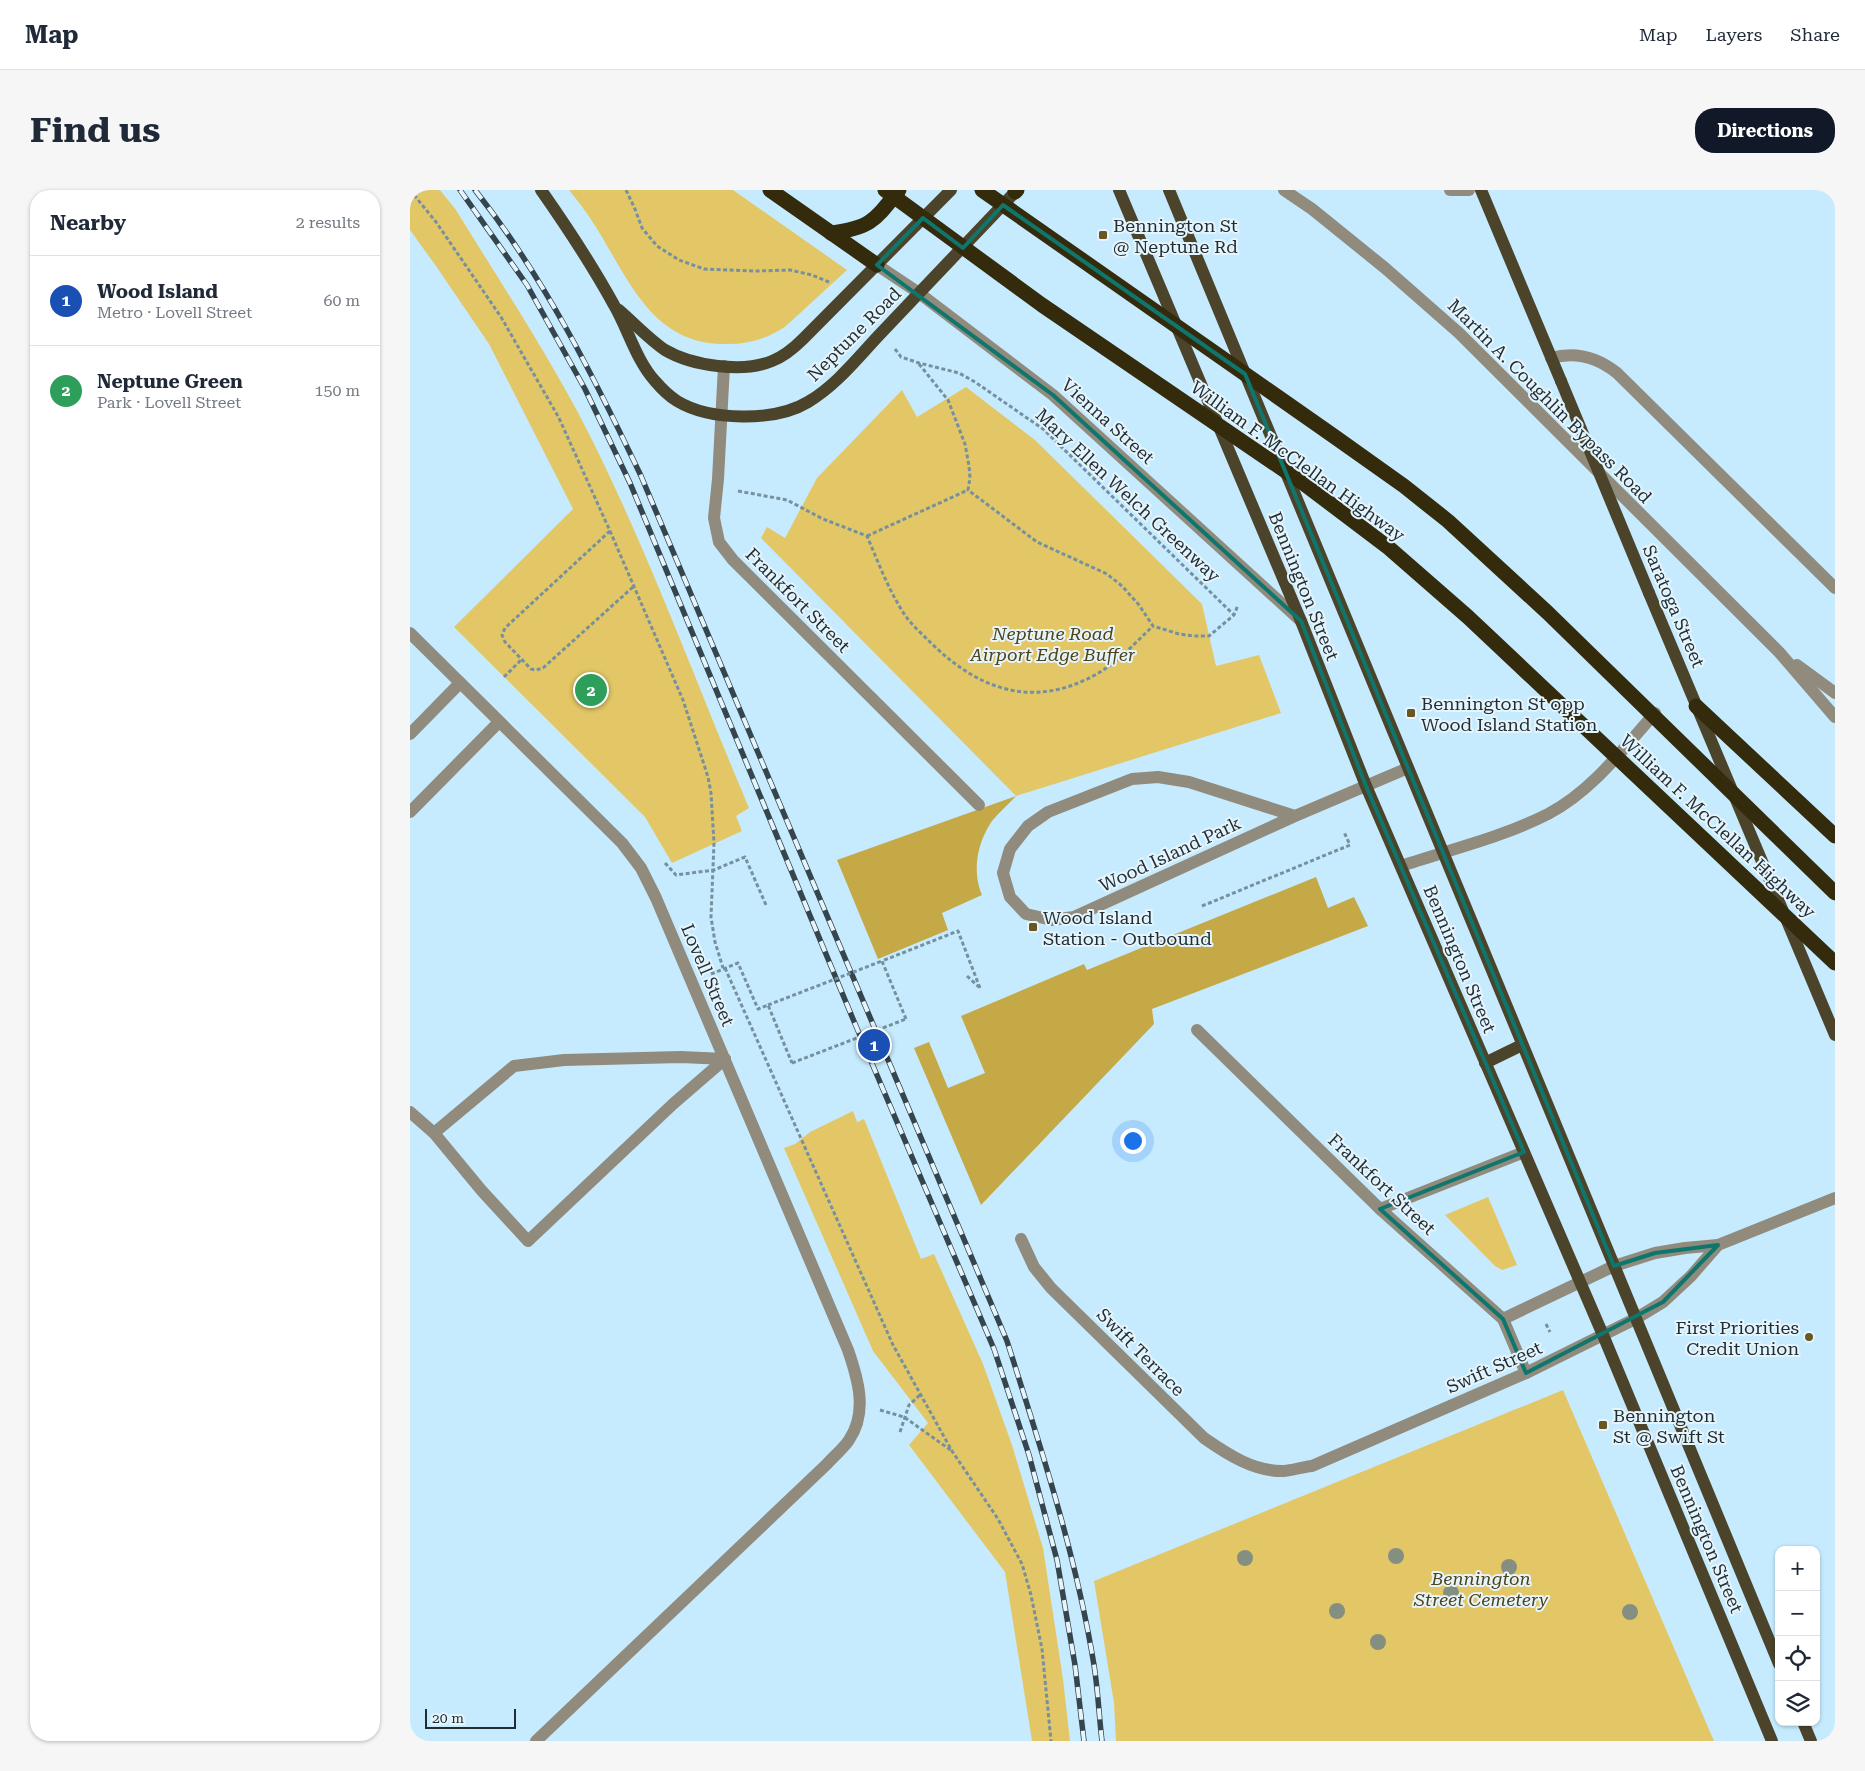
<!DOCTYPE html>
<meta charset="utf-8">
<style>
:root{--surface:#fff;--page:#f6f6f7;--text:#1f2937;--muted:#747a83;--line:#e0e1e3;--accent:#111827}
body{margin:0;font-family:"Roboto Serif",serif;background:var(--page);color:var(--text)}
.controls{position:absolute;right:15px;bottom:15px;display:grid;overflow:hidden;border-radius:10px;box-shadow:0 1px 4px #0004}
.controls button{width:45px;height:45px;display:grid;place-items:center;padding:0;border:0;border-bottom:1px solid var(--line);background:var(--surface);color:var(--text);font:25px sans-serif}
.scale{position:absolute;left:15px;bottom:12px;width:91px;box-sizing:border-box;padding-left:5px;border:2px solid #1f2d34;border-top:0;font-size:14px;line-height:18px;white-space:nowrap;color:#1f2d34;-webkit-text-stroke:4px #e6f4fc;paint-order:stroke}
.you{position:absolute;left:722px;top:950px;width:18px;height:18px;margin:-12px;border:4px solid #fff;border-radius:50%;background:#1a73e8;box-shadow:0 0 0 8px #1a73e833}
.badge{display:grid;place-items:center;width:32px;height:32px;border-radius:50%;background:var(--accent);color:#fff;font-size:16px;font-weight:700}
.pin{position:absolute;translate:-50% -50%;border:2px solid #fff;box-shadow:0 1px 5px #0006}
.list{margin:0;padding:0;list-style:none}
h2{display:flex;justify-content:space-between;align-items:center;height:65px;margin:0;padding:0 20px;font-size:21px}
h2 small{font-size:16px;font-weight:400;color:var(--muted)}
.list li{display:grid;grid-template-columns:32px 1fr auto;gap:15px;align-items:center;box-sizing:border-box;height:90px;padding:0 20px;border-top:1px solid var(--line)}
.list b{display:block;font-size:19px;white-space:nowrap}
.list p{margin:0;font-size:16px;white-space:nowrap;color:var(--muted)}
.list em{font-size:16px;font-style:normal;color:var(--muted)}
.icon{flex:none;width:28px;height:28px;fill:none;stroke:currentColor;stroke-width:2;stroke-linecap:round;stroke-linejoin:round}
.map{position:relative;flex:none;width:1425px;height:1551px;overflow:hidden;border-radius:20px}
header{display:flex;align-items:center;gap:30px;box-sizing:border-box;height:70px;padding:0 25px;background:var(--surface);border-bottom:1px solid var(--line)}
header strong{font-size:24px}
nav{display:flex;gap:28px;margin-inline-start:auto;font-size:18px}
.intro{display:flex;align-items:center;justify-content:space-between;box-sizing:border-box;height:120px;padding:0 30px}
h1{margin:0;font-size:35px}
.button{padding:12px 22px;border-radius:20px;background:var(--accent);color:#fff;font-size:18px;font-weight:700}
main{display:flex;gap:30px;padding:0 30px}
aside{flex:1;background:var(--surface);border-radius:20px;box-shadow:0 1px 4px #0004}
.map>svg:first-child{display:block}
.green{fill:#e3c766}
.forest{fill:#c6a947}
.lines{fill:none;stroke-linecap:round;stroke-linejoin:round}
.path{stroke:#76909d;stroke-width:3;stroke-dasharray:4 2.5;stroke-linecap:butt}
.minor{stroke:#908b7d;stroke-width:12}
.major{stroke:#4b442b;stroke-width:12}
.highway{stroke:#342b0d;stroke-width:15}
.rail-casing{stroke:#34454e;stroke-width:5.5}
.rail{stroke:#e6f4fc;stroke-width:4;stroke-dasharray:11;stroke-linecap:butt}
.path-bridge{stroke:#76909d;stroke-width:3;stroke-dasharray:4 2.5;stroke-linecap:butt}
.major-bridge{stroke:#4b442b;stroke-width:12}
.highway-bridge{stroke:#342b0d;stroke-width:15}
.tree{fill:#858f81}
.marked{fill:none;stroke:#0f766e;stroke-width:4;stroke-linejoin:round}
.poi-dot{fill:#665724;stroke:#e6f4fc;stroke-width:2}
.labels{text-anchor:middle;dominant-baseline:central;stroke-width:4;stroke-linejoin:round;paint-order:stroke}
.poi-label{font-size:18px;fill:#1f2d34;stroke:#e6f4fc;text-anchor:start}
.street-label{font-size:18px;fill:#1f2d34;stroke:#e6f4fc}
.park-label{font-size:18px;font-style:italic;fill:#4f431a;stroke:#e6f4fc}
</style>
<header>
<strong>Map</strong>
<nav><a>Map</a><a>Layers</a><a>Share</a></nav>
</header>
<div class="intro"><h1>Find us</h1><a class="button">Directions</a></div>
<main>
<aside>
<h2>Nearby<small>2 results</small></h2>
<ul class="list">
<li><span class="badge" style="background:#1a4fb4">1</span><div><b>Wood Island</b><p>Metro · Lovell Street</p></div><em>60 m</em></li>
<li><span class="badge" style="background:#2e9e5b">2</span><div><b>Neptune Green</b><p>Park · Lovell Street</p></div><em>150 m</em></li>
</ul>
</aside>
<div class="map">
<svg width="1425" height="1551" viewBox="0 0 1425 1551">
<rect width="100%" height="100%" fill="#c6ebff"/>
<g class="green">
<path d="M0 0H30L46 20C95 100 148 179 189 264 245 379 289 500 339 618L326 626 332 641 262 673 235 627 44 437 163 319 79 154 26 76 0 40Z"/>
<path d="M159 0H323L437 80 376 136C359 148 339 154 318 154 240 156 218 86 182 31 175 20 167 10 159 0Z"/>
<path d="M556 197 625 250 792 414 806 476 849 465 871 523 606 606 351 348 357 337 375 348 407 288 492 200 507 227Z"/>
<path d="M443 921 447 932 454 929 511 1069 524 1064 573 1174 602 1255 633 1358 653 1489 660 1551H622L595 1382 499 1255 518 1233 463 1161 374 958 385 954 400 942Z"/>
<path d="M1078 1007 1107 1075 1092 1080 1085 1076 1035 1025Z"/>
<path d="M1153 1200 1304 1551H706L704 1513 684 1391Z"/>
</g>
<g class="forest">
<path d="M606 606C599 614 589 622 582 631 567 653 562 681 572 705L532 723 538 740 468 769 427 670Z"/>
<path d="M906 687 918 718 944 707 958 736 742 819 744 834 571 1015 504 858 519 852 538 898 575 883 551 826 674 774 677 780Z"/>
</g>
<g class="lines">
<g class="path">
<path d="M0 0 26 32 91 127 149 228 200 341 273 510 298 587 301 603 304 653 301 727 305 752 313 778"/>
<path d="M216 0 225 19 232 38 247 56 269 70 294 79 346 81 380 80 402 85 419 92"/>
<path d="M485 159 491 167 509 173 549 183 565 192 633 239 824 425"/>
<path d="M509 174 538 210 555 254 559 276 560 288 558 300 627 352 697 384 712 396 729 415 743 436 769 444 783 446H799L824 425 828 415"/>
<path d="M328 301 377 310 413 329 457 346C469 374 480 404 497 428 504 437 513 445 521 453 569 500 623 519 685 485 707 473 725 453 743 436"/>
<path d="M200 341 95 438 92 445 95 452 121 479 126 480 133 478 223 397"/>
<path d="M457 346 558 300"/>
<path d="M94 487 112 469"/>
<path d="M255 673 266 685 304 680 335 667 356 715"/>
<path d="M792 716 940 655 934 642"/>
<path d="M315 778 483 1155 542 1261 588 1329 612 1374 621 1405 632 1459 641 1551"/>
<path d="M301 784 328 773 348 819 358 815 382 873"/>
<path d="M557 786 569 797"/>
<path d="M496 829 472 771 548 741 570 798"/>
<path d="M1136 1134 1140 1142"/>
<path d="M470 1220 494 1227 542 1261"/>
<path d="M490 1242 499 1215 511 1204"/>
</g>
<g class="minor">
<path d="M874 0 902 19 975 78 1049 143 1369 462 1425 527"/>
<path d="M1040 0H1059"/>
<path d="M467 75 509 103 643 205 891 431"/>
<path d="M1141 168C1166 161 1187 167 1207 183L1425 398"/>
<path d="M314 176 308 289 304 328 309 352 323 370 569 615"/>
<path d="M0 443 212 653 231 678 246 708 438 1160C448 1189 458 1222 439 1250 433 1259 424 1266 417 1274L126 1551"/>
<path d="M1387 475 1425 503"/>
<path d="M0 544 50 493"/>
<path d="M0 622 89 532"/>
<path d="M885 626 779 592 748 587 722 589 638 622 618 636 600 659 593 683 600 707 616 724 642 730 664 727 885 626 998 578"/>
<path d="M991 676C1039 660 1093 647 1138 624 1182 601 1213 559 1245 523"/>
<path d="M787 840 970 1019 1093 1129 1116 1183"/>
<path d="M0 922 24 943 72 1001 118 1051 263 914 315 869"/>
<path d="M24 943 104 876 154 870 271 867 315 869"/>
<path d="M970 1019 1114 962"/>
<path d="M611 1049 624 1077 641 1098 794 1248C817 1264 844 1282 874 1281 883 1280 893 1277 902 1276L1116 1183 1225 1129 1253 1112 1281 1086 1308 1055"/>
<path d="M1093 1129 1204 1076 1245 1063 1275 1058 1308 1055 1425 1008"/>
</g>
<g class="major">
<path d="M131 0C157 37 182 75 204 115 218 139 226 170 245 191 251 198 259 206 267 211 300 231 365 232 398 212 427 195 449 166 472 142 517 95 562 47 607 0"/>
<path d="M709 0 891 431 956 596 1193 1145 1362 1551"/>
<path d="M759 0 1369 1474"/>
<path d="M1071 0 1151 191"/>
<path d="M209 120C224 133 239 149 255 160 282 176 333 183 362 171 375 166 384 158 393 149L541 0"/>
<path d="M1239 403 1425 845"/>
<path d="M1075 873 1112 855"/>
<path d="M1393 1532 1401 1551"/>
</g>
<g class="highway">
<path d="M360 0 467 75"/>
<path d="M605 2 607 0"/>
<path d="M421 43C461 38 465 30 489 0"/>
<path d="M1286 516 1425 646"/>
</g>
<defs>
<g id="rail">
<path d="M50 0 117 95 175 199 220 293 443 829 584 1159 619 1265 647 1370 665 1475 674 1551"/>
<path d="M65 0C134 87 184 187 231 286L597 1151C631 1258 666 1365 684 1475 688 1500 689 1526 692 1551"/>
</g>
</defs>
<use href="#rail" class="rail-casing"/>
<use href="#rail" class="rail"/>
<g class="path-bridge">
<path d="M358 815 472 771"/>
<path d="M382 873 496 829"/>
</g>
<path class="major-bridge" d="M1151 191 1239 403"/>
<g class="highway-bridge">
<path d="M475 0 632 115 893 293 979 358 1058 427 1425 773"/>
<path d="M572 0 925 247 994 296 1038 331 1138 423 1425 703"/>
</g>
</g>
<g class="tree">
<circle cx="986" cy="1366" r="8"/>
<circle cx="835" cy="1368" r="8"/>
<circle cx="1099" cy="1377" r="8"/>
<circle cx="1041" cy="1403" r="8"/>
<circle cx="927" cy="1421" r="8"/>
<circle cx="1220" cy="1422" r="8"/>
<circle cx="968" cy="1452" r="8"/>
</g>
<path class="marked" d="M593 15 835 184 1204 1076 1245 1063 1308 1055 1253 1112 1116 1183 1093 1129 970 1019 1114 962 956 596 891 431 643 205 467 75 513 28 553 58Z"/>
<g class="poi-dot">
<rect x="688" y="40" width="10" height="10" rx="2.5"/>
<rect x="996" y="518" width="10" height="10" rx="2.5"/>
<rect x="618" y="732" width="10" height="10" rx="2.5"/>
<circle cx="1399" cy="1147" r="5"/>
<rect x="1188" y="1230" width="10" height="10" rx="2.5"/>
</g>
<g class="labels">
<g class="poi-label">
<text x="703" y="35">Bennington St<tspan x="703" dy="21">@ Neptune Rd</tspan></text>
<text x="1011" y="513">Bennington St opp<tspan x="1011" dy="21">Wood Island Station</tspan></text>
<text x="633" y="727">Wood Island<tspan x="633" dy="21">Station - Outbound</tspan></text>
<text x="1389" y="1137" text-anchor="end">First Priorities<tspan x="1389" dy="21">Credit Union</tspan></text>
<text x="1203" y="1225">Bennington<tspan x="1203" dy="21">St @ Swift St</tspan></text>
</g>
<g class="street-label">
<text transform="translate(444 144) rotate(-45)">Neptune Road</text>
<text transform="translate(1140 211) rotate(45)">Martin A. Coughlin Bypass Road</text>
<text transform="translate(698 231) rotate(42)">Vienna Street</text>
<text transform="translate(888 271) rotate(36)">William F. McClellan Highway</text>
<text transform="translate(718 305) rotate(43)">Mary Ellen Welch Greenway</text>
<text transform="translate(894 396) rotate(68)">Bennington Street</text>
<text transform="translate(388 410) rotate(45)">Frankfort Street</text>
<text transform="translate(1264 416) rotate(67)">Saratoga Street</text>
<text transform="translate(1308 636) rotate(43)">William F. McClellan Highway</text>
<text transform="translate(760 664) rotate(-25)">Wood Island Park</text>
<text transform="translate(1050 769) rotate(67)">Bennington Street</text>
<text transform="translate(298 785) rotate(67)">Lovell Street</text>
<text transform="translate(972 994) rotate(43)">Frankfort Street</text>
<text transform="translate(731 1162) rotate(45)">Swift Terrace</text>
<text transform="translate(1084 1177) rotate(-24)">Swift Street</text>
<text transform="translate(1297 1349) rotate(67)">Bennington Street</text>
</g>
<g class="park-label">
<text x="643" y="443">Neptune Road<tspan x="643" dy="21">Airport Edge Buffer</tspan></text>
<text x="1071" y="1388">Bennington<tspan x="1071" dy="21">Street Cemetery</tspan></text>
</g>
</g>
</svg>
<div class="controls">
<button>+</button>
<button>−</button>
<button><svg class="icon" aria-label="locate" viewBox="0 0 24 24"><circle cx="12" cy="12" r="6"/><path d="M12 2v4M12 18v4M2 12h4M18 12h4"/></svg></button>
<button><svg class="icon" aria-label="layers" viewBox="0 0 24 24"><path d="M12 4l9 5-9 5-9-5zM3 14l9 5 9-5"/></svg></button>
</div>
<div class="scale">20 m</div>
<div class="you"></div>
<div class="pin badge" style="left:464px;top:855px;background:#1a4fb4">1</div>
<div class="pin badge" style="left:181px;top:500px;background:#2e9e5b">2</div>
</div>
</main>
